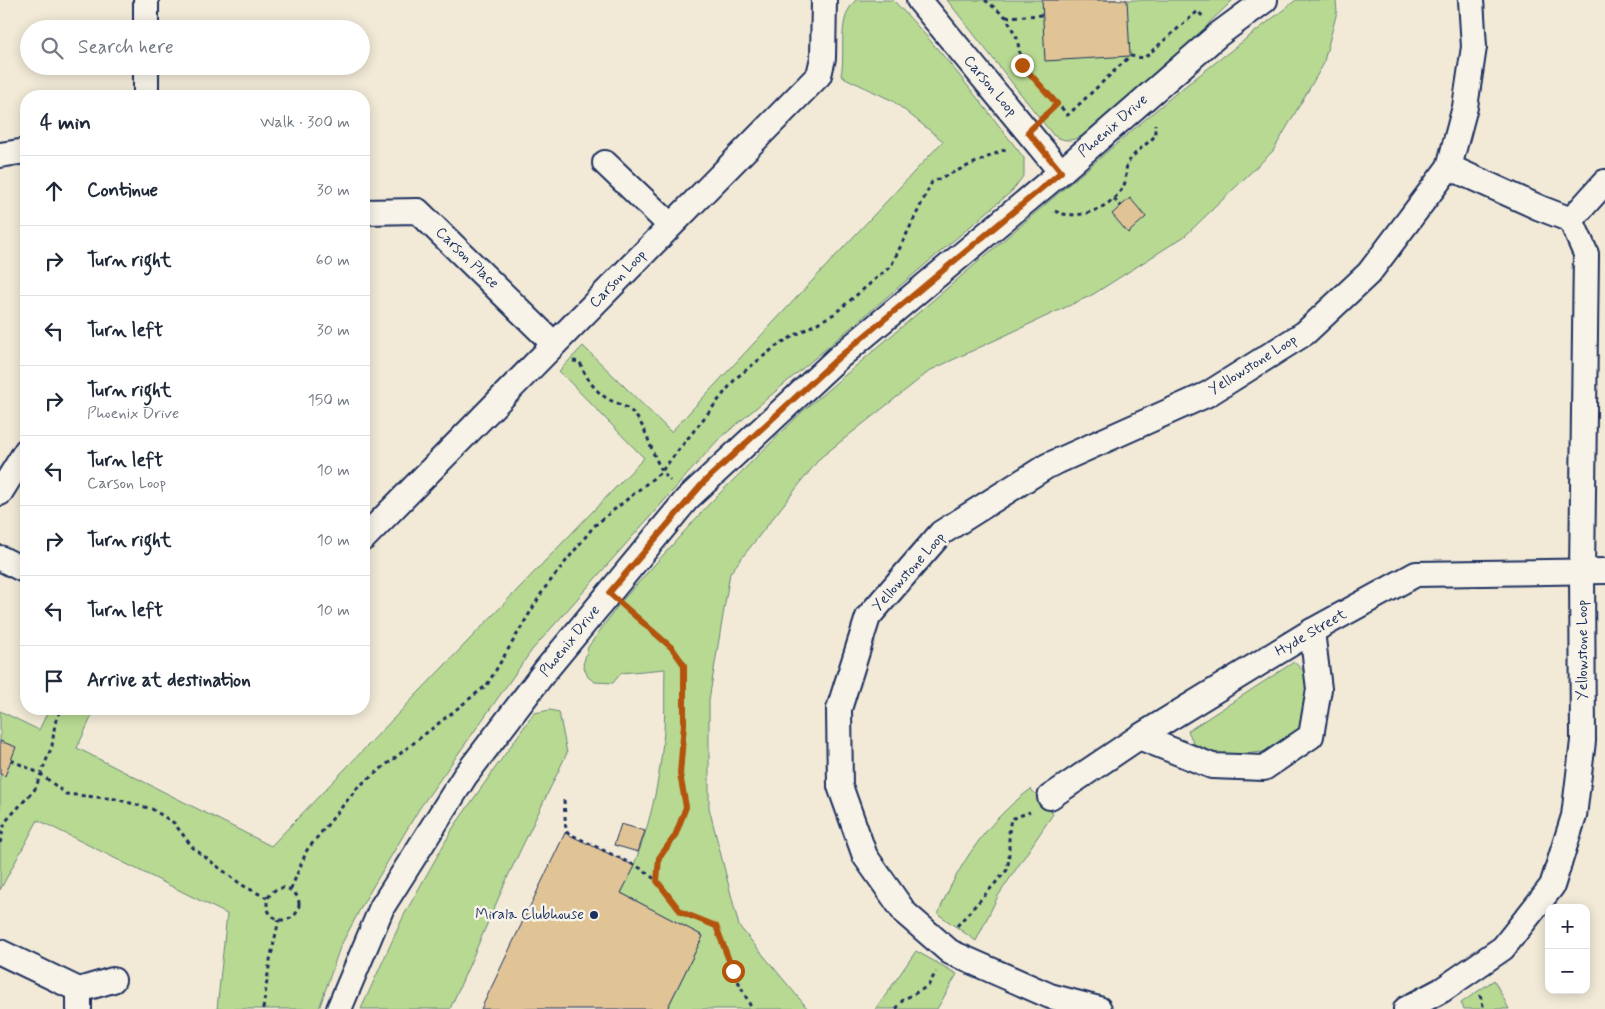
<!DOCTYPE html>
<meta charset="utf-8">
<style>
:root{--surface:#fff;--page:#f2f2f3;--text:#1f2937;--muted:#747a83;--line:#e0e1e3}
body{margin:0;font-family:Mynerve,sans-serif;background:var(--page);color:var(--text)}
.controls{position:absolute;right:15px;bottom:15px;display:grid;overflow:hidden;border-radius:10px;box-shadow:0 2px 12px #0003}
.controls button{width:45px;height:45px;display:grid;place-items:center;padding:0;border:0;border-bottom:1px solid var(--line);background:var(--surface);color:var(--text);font:25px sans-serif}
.stop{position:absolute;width:15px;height:15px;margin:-11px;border:4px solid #b45309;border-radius:50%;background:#fff}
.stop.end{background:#b45309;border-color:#fff;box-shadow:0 1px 5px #0008}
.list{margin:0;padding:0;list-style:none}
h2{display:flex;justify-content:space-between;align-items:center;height:65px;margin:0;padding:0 20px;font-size:21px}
h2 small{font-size:16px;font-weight:400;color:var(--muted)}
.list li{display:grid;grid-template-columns:32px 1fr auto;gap:15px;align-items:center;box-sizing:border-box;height:70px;padding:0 20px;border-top:1px solid var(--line)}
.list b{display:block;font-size:19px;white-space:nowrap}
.list p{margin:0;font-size:16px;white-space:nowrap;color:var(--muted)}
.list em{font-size:16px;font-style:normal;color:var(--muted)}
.icon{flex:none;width:28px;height:28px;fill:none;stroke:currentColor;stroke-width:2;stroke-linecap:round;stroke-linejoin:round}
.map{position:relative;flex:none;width:1605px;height:1009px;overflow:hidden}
.search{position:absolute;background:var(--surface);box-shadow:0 2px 12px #0003;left:20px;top:20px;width:350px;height:55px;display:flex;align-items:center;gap:12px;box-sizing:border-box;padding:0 18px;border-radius:28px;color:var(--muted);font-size:19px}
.panel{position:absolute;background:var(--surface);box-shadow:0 2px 12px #0003;left:20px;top:90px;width:350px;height:625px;border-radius:20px}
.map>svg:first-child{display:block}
.green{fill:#b7d992;stroke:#698478}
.building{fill:#e0c495;stroke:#1b2f5e}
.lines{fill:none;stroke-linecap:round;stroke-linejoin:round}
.minor-casing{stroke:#1b2f5e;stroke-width:28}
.path{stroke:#1b2f5e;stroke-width:3;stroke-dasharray:4 4;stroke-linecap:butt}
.minor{stroke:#f7f3e8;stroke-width:24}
.route{stroke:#b45309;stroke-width:6}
.poi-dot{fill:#1b2f5e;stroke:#f7f3e8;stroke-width:2}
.labels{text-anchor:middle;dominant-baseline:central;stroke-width:5;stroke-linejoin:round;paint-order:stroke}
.street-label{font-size:15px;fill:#1b2f5e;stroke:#f7f3e8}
.poi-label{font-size:15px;fill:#1b2f5e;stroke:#f7f3e8;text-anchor:end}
</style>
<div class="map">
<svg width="1605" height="1009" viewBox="0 0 1605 1009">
<rect width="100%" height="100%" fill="#f2ead7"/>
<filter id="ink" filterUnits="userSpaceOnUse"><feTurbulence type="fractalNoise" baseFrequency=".02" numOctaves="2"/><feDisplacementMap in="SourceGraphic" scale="10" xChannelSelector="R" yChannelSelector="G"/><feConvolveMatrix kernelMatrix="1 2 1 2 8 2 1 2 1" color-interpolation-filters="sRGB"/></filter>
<g filter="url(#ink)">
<g class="green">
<path d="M856 0H893C941 49 982 104 1024 158V175L1012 191 717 441 532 650 419 809 365 900 340 947 319 1009H217L227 914 38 820 0 890V711L39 730 49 709H95L77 748 271 846 644 458 559 371 583 346 671 432 943 141 893 101 841 76C846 50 836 19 856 0Z"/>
<path d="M947 0H1233L1209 23 1203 33 1082 136C1071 142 1063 141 1053 135Z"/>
<path d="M1296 0H1336L1337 12 1323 65 1273 151 1185 236 1092 295 931 370 820 458 730 573 709 700V808L739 926 808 1009H667L703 936 621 893C643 850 657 799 662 750 666 724 664 696 665 669L621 673 613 683 595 682 588 677 583 665 588 647 620 603 709 504 803 411 1175 94Z"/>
<path d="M1294 662 1307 674V700L1302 729 1279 751 1221 755 1194 744 1188 731Z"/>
<path d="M550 710 559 712 567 753 509 874 450 1009H361L404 915 453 828 534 713Z"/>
<path d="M1031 789 1053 814 998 896 976 941 938 914C958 865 988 820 1031 789Z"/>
<path d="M916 951 957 974 937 1009H876Z"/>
<path d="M1494 980 1509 1009H1464L1461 1003Z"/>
</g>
<g class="building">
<path d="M1042 0H1127L1130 56 1045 61Z"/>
<path d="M1130 198 1146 217 1128 233 1112 214Z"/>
<path d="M0 741 16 747 5 776 0 774Z"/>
<path d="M621 824 645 831 638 852 614 845Z"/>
<path d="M565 833 635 866 621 893 703 936 667 1009H481Z"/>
</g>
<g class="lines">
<defs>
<g id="minor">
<path d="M919 0 1061 172"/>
<path d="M146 29V0"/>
<path d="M146 96V66"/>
<path d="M0 155 26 151"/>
<path d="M605 163 670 225"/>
<path d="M1449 167 1465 107 1474 47 1471 0"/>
<path d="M364 212 418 211 554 344"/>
<path d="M1571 220 1605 182"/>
<path d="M0 493 26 451"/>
<path d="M364 538 819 75 823 58 824 0"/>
<path d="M0 558 26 571"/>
<path d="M1139 737 1212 766 1264 768 1311 736 1319 689 1312 631"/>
<path d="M1050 797 1139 737 1312 631 1416 574 1605 571"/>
<path d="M0 952 79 990V1009"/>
<path d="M79 990 113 980"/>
<path d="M339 1009 382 907 465 776 545 671 687 499 838 358 1061 172 1219 34 1265 0"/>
<path d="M1099 1009 1050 996 950 952 905 913 865 856 840 786 839 709 868 617 941 533 1047 466 1208 394 1305 333 1369 273 1449 167 1540 208 1571 220 1586 254 1582 571 1583 741 1574 816 1552 886 1503 948 1442 990 1406 1009"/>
</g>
</defs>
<use href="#minor" class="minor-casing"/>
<g class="path">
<path d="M985 0 1006 17 1017 38 1022 65 1068 115 1130 56 1144 58 1198 11 1203 17"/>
<path d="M1006 17 1043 15"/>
<path d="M1046 114 1057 104"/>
<path d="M1114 199 1121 206"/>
<path d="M1055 211C1077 222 1112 208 1123 187 1128 179 1124 167 1129 161 1135 152 1147 144 1155 136V124"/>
<path d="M573 361 580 362C585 377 595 392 610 400 616 403 626 406 631 411 650 428 650 460 670 481"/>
<path d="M628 610 672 648 684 665V724L680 774 686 807 675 836 659 858 657 881"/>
<path d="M11 760 41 774 66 794 116 799 152 809 174 823 193 848 242 885 267 898"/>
<path d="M564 800 566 832 642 869 657 881 681 912 716 926 733 971 752 1009"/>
<path d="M0 843 5 822 35 789 52 746 55 723 61 709"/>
<circle cx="283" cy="904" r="16"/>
<path d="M291 889 307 850 358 787 487 685 544 589 594 526 661 472 736 378 779 344 834 314 891 266 932 182 1008 148"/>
<path d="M957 926 1007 870C1011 853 1007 836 1011 819L1030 812"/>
<path d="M1480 995 1484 1009"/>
<path d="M263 1009 270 960 279 920"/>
<path d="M896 1009 903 1000 928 986 936 972"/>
</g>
<use href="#minor" class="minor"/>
</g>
</g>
<g class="lines" filter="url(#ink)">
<path class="route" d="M733 971 716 926 681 912 657 881 659 858 675 836 686 807 680 774 684 724V665L672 648 609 593 704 482 838 358 1061 172 1028 132 1057 104 1022 65"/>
</g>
<circle class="poi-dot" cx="594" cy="915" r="5"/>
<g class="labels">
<g class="street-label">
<text transform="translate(990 86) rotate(50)">Carson Loop</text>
<text transform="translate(1113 126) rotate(-41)">Phoenix Drive</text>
<text transform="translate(467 258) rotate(44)">Carson Place</text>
<text transform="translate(618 279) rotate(-46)">Carson Loop</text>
<text transform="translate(1253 365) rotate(-32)">Yellowstone Loop</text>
<text transform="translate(909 572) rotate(-48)">Yellowstone Loop</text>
<text transform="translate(1311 633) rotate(-30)">Hyde Street</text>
<text transform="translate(570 641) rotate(-51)">Phoenix Drive</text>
<text transform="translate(1583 650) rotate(-90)">Yellowstone Loop</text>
</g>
<g class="poi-label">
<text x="584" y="915">Mirala Clubhouse</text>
</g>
</g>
</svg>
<div class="controls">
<button>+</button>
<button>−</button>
</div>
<div class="stop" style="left:733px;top:971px"></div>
<div class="stop end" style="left:1022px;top:65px"></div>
<div class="search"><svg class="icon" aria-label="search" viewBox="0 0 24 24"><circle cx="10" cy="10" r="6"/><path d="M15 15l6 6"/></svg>Search here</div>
<section class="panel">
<h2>4 min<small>Walk · 300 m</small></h2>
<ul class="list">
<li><svg class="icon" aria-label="ahead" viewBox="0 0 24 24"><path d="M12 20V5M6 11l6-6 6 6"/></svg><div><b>Continue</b></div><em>30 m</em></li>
<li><svg class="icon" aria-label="right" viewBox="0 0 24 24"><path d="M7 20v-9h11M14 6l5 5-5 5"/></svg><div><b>Turn right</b></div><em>60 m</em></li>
<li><svg class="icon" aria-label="left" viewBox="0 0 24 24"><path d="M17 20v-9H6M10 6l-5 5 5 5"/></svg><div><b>Turn left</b></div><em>30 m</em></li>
<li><svg class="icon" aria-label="right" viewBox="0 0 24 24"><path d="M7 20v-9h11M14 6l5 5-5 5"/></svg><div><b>Turn right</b><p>Phoenix Drive</p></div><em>150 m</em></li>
<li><svg class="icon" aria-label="left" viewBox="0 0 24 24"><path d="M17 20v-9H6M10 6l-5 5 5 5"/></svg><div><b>Turn left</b><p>Carson Loop</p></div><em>10 m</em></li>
<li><svg class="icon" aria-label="right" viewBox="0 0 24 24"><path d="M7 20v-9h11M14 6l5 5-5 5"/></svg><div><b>Turn right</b></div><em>10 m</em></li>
<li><svg class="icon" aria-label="left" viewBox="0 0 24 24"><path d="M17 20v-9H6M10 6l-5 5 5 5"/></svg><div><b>Turn left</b></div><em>10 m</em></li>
<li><svg class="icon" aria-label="arrive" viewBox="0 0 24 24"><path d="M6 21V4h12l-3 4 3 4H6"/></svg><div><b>Arrive at destination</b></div></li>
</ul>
</section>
</div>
